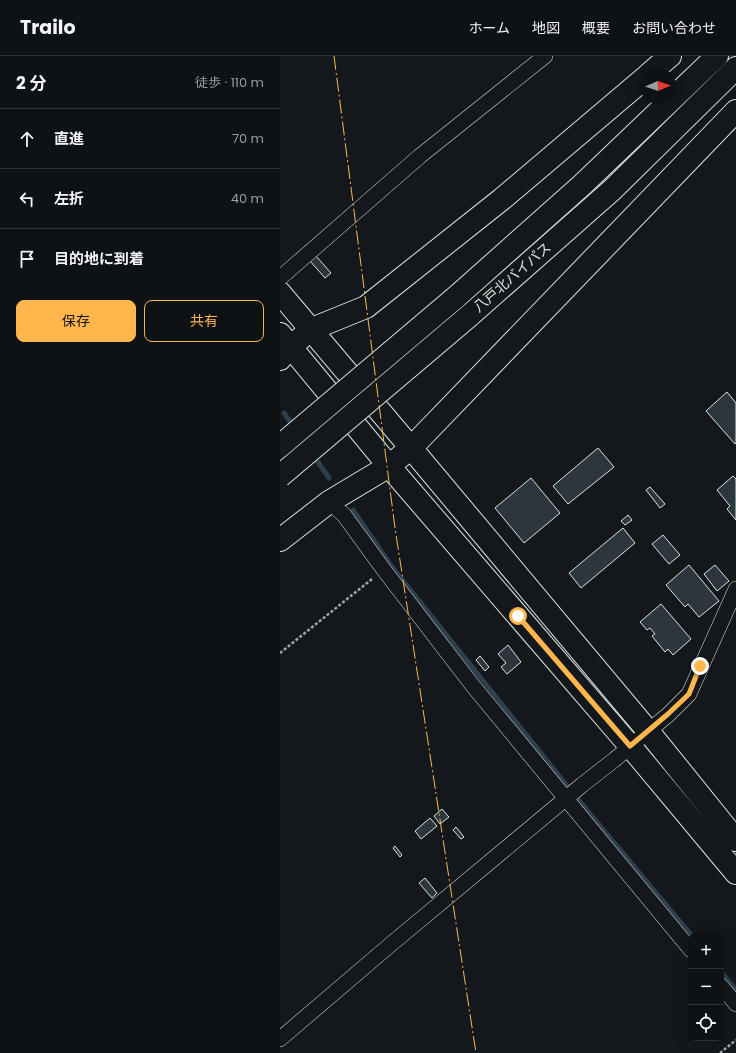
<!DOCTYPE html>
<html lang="ja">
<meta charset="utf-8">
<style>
:root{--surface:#0f1215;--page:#1d2022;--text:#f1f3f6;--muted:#9b9ea0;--line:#2f3234;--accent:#ffb74d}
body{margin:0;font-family:Poppins,"Noto Sans JP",sans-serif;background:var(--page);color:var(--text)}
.controls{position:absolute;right:12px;bottom:12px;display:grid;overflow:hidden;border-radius:8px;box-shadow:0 4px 16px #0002}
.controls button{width:36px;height:36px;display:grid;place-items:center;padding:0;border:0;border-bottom:1px solid var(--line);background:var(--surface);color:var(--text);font:20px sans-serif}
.compass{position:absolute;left:360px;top:12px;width:36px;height:36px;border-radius:50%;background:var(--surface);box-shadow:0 4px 16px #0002;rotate:88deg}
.stop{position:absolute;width:12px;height:12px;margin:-9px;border:3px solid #ffb74d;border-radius:50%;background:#fff}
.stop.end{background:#ffb74d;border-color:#fff;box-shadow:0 1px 4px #0008}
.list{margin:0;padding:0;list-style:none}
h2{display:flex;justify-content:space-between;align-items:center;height:52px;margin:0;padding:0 16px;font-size:17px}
h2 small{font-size:13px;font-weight:400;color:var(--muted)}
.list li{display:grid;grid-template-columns:26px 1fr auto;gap:12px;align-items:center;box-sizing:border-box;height:60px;padding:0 16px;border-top:1px solid var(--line)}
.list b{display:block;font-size:15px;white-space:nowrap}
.list em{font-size:13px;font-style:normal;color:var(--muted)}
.actions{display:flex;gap:8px;padding:12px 16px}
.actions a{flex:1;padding:9px 0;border:1px solid var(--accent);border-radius:8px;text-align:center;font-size:14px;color:var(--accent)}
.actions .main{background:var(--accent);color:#111}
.icon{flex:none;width:22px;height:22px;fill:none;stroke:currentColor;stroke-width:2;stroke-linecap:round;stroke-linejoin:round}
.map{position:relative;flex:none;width:456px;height:997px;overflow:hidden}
header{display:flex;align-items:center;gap:24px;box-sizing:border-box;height:56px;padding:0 20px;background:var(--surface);border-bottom:1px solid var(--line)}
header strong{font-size:19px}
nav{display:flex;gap:22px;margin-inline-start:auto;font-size:14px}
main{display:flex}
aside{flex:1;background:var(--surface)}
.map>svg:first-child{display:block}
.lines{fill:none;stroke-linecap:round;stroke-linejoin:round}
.stream{stroke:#2f3f4d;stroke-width:5}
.building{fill:#2c363c;stroke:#d8e6dc}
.street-casing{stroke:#d8e6dc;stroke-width:16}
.secondary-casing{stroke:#d8e6dc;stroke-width:24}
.highway-casing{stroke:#d8e6dc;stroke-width:24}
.path{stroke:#9da8a2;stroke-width:2.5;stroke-dasharray:3 2;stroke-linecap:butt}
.street{stroke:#14181c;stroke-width:15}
.secondary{stroke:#14181c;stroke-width:22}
.highway{stroke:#14181c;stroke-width:22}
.highway-bridge-casing{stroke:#d8e6dc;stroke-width:24;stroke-linecap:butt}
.highway-bridge{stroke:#14181c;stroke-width:22}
.power{stroke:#ffb74d;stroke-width:1;stroke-dasharray:14 3 2 3;stroke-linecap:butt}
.route{stroke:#ffb74d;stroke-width:5}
.labels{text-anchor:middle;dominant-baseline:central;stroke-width:3;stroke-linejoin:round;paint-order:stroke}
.street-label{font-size:14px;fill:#d8e6dc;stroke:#14181c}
</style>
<header>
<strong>Trailo</strong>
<nav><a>ホーム</a><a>地図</a><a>概要</a><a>お問い合わせ</a></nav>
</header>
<main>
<aside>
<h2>2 分<small>徒歩 · 110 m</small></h2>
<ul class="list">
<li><svg class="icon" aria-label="ahead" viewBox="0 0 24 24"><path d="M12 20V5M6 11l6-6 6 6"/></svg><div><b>直進</b></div><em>70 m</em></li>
<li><svg class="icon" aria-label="left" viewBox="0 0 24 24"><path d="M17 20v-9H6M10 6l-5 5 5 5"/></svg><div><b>左折</b></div><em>40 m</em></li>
<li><svg class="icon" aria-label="arrive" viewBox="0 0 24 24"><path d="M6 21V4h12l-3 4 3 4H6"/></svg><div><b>目的地に到着</b></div></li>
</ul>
<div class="actions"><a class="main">保存</a><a>共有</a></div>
</aside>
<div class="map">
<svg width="456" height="997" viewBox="0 0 456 997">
<rect width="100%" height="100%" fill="#14181c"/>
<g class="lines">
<g class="stream">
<path d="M4 357 14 371"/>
<path d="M33 399 49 422"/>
<path d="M73 454 112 511 296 741 412 880"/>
<path d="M441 916 456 934"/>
</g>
</g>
<g class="building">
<path d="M36 200 51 217 45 222 30 205Z"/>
<path d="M447 336 456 347V387L455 388 426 355Z"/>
<path d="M318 392 334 411 288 448 273 430Z"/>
<path d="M453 420 456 423V464L447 453 450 450 437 434Z"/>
<path d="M251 422 280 457 244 487 215 452Z"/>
<path d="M370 431 385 448 380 452 366 434Z"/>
<path d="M348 459 352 464 345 469 341 465Z"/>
<path d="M343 472 355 487 301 532 289 517Z"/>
<path d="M383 479 400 499 389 508 372 488Z"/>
<path d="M409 509 439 545 419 561 408 548 405 551 386 529Z"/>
<path d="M435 509 449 525 437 535 424 518Z"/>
<path d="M381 548 411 583 393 599 388 593 385 596 372 580 375 578 370 572 367 574 360 566Z"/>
<path d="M228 589 241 606 227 618 221 611 226 607 218 598Z"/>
<path d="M200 600 209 611 205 615 196 604Z"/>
<path d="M162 753 169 761 160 768 154 760Z"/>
<path d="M150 762 157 770 141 783 135 775Z"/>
<path d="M176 771 184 781 181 783 173 774Z"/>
<path d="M115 790 122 799 120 801 113 792Z"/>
<path d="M145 822 157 837 152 842 139 827Z"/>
</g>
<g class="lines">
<defs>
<g id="street">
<path d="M0 222 140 100 265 0"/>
<path d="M49 446 64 459 104 514 193 630 411 894"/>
<path d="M441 930 456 948"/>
<path d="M0 983 110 889 302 729 334 704 389 658 409 638 456 533"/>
</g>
<g id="secondary">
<path d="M0 237 131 392 368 675 456 784"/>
<path d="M0 278 109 410 350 690 456 817"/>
</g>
<g id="highway">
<path d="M369 18 390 0"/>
<path d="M175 242 302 129 437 0"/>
<path d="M189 260 332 134 456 12"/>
<path d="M0 303 10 291 32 273 86 251 222 143 366 21"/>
<path d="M0 484 49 446 109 410 131 392 456 55"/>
</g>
</defs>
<use href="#street" class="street-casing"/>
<use href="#secondary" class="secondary-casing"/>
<use href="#highway" class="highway-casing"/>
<g class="path">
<path d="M0 597 92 523"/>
<path d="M440 997 456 984"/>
</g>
<use href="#street" class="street"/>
<use href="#secondary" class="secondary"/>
<use href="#highway" class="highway"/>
<defs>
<g id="highway-bridge">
<path d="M0 390 175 242"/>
<path d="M0 420 189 260"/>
</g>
</defs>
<use href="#highway-bridge" class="highway-bridge-casing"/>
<use href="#highway-bridge" class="highway-bridge"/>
<path class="power" d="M54 0 115 472 196 997"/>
</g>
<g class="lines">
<path class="route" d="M238 560 350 690 388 658 409 638 420 610"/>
</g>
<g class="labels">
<g class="street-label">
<text transform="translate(232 221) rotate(-41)">八戸北バイパス</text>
</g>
</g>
</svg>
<div class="controls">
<button>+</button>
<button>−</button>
<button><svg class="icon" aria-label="locate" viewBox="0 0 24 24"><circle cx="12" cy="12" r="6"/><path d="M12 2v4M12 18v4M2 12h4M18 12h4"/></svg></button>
</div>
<svg class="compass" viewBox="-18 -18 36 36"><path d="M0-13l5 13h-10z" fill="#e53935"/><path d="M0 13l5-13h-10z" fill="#9b9ea0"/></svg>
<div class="stop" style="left:238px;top:560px"></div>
<div class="stop end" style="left:420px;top:610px"></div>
</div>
</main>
